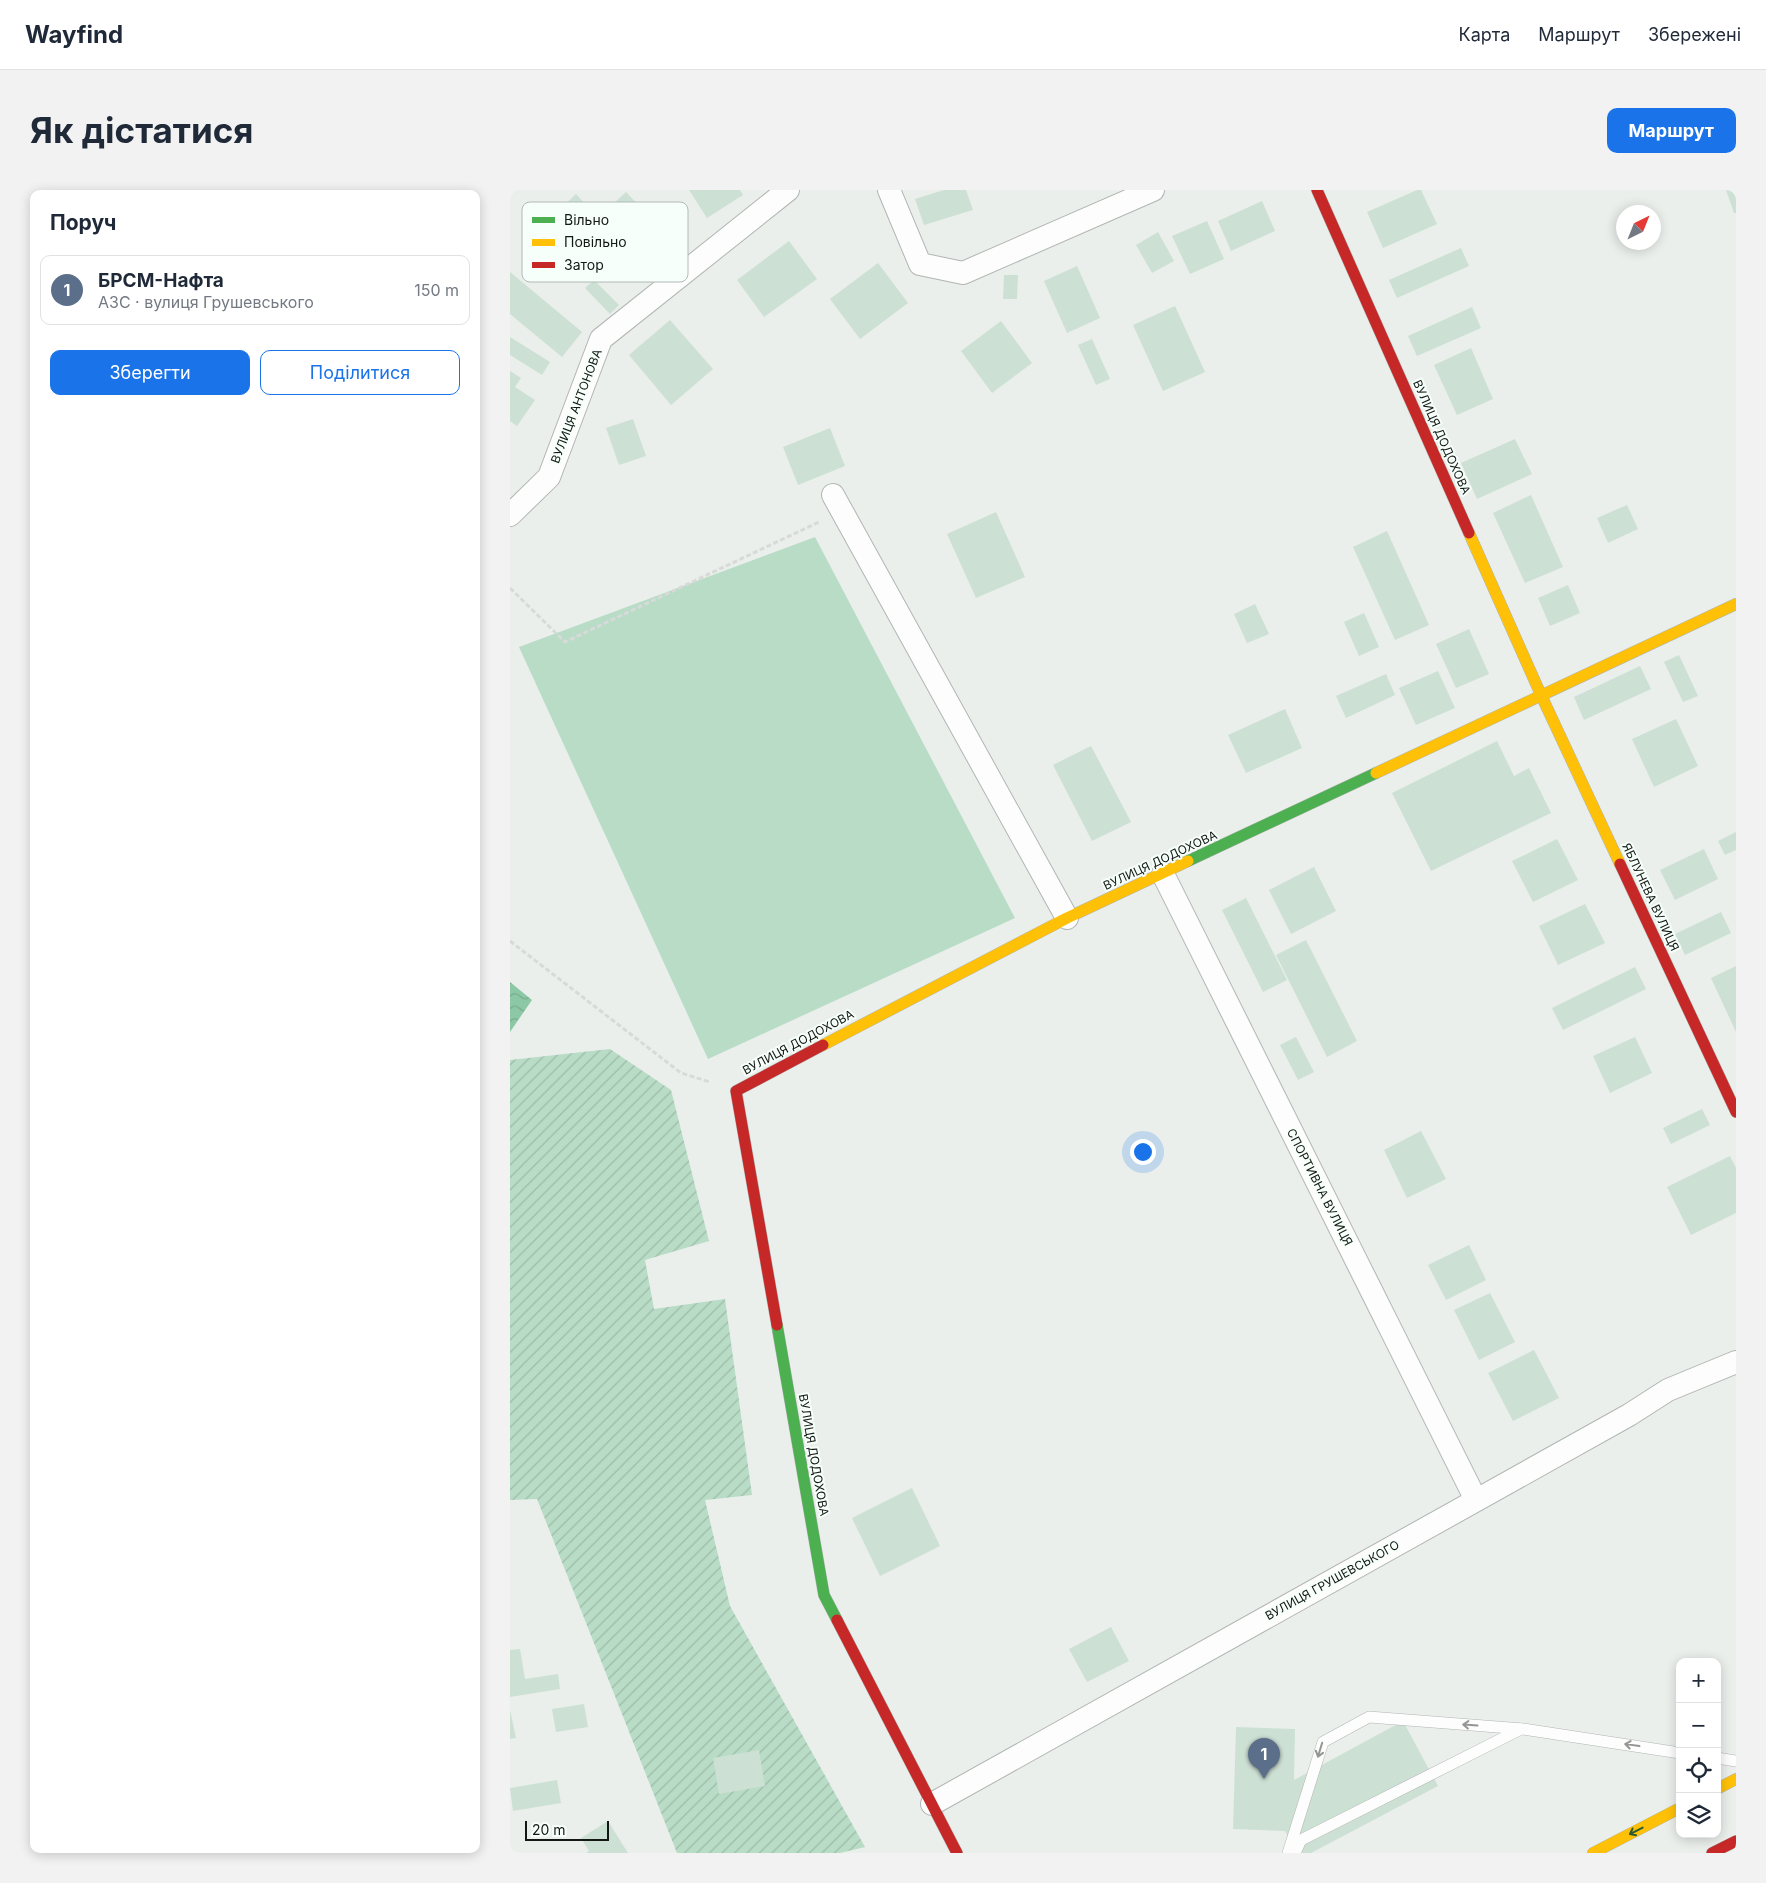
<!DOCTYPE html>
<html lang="uk">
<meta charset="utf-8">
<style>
:root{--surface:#fff;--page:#f2f2f3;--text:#1f2937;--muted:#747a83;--line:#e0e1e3;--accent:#1a73e8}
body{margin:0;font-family:Inter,sans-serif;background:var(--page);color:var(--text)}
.controls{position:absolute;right:15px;bottom:15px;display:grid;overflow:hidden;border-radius:10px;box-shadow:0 2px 12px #0003}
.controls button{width:45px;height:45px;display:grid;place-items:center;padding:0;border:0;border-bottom:1px solid var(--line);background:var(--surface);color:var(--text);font:25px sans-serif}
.compass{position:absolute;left:1106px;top:15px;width:45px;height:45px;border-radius:50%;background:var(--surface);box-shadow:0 2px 12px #0003;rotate:43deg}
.scale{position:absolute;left:15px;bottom:12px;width:84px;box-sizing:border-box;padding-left:5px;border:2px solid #141815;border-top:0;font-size:14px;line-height:18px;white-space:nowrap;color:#141815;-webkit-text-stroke:4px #f6fff9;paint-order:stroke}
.you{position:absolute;left:632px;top:961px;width:18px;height:18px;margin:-12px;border:4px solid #fff;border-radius:50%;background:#1a73e8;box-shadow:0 0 0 8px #1a73e833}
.badge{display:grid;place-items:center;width:32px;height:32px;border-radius:50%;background:var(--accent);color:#fff;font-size:16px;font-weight:700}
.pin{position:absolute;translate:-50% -41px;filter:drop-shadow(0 1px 2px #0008)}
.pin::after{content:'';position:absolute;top:26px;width:18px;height:15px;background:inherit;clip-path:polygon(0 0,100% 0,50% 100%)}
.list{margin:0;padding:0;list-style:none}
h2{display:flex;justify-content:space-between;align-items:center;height:65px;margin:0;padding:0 20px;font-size:21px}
h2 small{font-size:16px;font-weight:400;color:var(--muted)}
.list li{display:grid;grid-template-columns:32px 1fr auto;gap:15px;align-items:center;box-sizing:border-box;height:70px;margin:0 10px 10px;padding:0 10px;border:1px solid var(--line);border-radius:10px}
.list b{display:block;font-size:19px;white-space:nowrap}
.list p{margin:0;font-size:16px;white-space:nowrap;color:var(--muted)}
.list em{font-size:16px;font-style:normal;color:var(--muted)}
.actions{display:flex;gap:10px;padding:15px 20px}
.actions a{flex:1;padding:11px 0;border:1px solid var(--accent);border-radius:10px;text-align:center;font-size:18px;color:var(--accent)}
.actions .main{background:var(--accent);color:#fff}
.icon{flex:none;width:28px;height:28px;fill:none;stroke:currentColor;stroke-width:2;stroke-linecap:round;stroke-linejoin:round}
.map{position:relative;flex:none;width:1226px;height:1663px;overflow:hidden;border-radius:10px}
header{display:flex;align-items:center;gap:30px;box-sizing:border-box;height:70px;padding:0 25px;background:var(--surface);border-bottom:1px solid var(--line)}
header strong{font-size:24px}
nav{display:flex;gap:28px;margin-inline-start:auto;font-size:18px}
.intro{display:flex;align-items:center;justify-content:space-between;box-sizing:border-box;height:120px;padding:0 30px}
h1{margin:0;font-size:35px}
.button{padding:12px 22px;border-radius:10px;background:var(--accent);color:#fff;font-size:18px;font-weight:700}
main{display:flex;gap:30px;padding:0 30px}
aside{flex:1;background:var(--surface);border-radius:10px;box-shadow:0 2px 12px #0003}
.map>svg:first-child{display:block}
.green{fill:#b8dcc6}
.garden{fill:url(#garden-furrows)}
.water{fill:url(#water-waves)}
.building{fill:#cde0d4}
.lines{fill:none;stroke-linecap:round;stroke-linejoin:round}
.lane-casing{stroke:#b1b5b3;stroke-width:12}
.street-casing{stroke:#b1b5b3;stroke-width:24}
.fast-casing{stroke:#b1b5b3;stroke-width:12}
.slow-casing{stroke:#b1b5b3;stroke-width:12}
.jam-casing{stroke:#b1b5b3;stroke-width:12}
.path{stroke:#d7dad8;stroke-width:3;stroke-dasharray:5 2.5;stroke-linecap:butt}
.lane{stroke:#fcfdfc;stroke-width:11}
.street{stroke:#fcfdfc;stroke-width:22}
.fast{stroke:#4caf50;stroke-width:11}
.slow{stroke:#ffc107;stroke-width:11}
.jam{stroke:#c62828;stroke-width:11}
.oneway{stroke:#949694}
.oneway2{stroke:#2d5c30}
.labels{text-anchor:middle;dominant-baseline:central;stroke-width:4;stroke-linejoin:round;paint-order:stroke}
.street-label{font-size:12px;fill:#141815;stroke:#f6fff9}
.key{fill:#f6fff9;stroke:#b2bab5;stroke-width:1}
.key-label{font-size:14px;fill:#141815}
</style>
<header>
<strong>Wayfind</strong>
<nav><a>Карта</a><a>Маршрут</a><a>Збережені</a></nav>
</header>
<div class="intro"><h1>Як дістатися</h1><a class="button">Маршрут</a></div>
<main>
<aside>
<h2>Поруч<small></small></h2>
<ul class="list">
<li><span class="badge" style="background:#5c6f8a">1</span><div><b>БРСМ-Нафта</b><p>АЗС · вулиця Грушевського</p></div><em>150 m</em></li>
</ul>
<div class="actions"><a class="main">Зберегти</a><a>Поділитися</a></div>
</aside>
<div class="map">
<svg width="1226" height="1663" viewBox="0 0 1226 1663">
<defs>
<pattern id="garden-furrows" width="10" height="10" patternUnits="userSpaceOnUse" patternTransform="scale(1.25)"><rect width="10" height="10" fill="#b8dcc6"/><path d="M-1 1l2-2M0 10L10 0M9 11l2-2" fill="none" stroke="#9dbca9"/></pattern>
<pattern id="water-waves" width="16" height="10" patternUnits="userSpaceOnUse" patternTransform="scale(1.25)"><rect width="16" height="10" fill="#8cc8a5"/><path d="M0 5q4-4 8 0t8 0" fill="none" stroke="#78ab8d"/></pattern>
</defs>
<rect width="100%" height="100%" fill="#eaefec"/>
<path class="green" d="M305 347 505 728 198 869 9 457Z"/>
<path class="garden" d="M100 859 161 900 199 1051 135 1070 144 1119 215 1109 242 1305 195 1310 220 1416 355 1657 330 1663H167L27 1309 0 1310V870Z"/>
<path class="water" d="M0 792 22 810 0 842Z"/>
<g class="building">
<path d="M179 0H230L233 5 197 28Z"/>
<path d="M434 0H456L463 20 414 35 405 9Z"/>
<path d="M907 0H911L927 34 873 58 857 22Z"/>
<path d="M1216 0H1226V23H1224Z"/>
<path d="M116 2 158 46 133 70 90 26Z"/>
<path d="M66 4 87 27 70 43 48 21Z"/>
<path d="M752 11 765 41 721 61 708 31Z"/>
<path d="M697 31 714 69 680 84 662 46Z"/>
<path d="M648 42 664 71 642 83 626 55Z"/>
<path d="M279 51 307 89 254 127 227 90Z"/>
<path d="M951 58 959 76 887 108 879 90Z"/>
<path d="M368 73 398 113 350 149 320 109Z"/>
<path d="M567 76 590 128 557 143 534 91Z"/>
<path d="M0 82 72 142 52 167 0 124Z"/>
<path d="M494 85H508L507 109H493Z"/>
<path d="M84 90 109 115 100 124 75 98Z"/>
<path d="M665 116 695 182 653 201 623 135Z"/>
<path d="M962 117 971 138 907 166 898 146Z"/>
<path d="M160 130 203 179 161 215 119 165Z"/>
<path d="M491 131 522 173 482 203 451 161Z"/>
<path d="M0 147 40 172 32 185 0 165Z"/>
<path d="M582 149 600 189 586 195 568 155Z"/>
<path d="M961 158 983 209 947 225 924 175Z"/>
<path d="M0 181 11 188 5 197 25 210 7 236 0 231Z"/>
<path d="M123 229 136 266 109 275 96 238Z"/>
<path d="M320 238 335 276 288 295 273 257Z"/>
<path d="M1005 249 1022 284 967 309 951 273Z"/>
<path d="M1021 305 1053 377 1015 393 983 323Z"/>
<path d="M1117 315 1128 339 1098 353 1087 328Z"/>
<path d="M486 322 515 387 466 408 437 344Z"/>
<path d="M877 341 919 435 885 450 843 357Z"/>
<path d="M1058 395 1070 423 1040 436 1028 408Z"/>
<path d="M745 414 759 444 737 453 724 424Z"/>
<path d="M854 423 869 457 849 466 834 432Z"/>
<path d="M959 439 979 484 946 498 926 454Z"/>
<path d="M1169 465 1188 506 1173 512 1154 472Z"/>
<path d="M1130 476 1141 499 1074 530 1064 507Z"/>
<path d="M928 481 945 518 906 535 889 498Z"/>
<path d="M876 484 885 505 836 528 826 506Z"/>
<path d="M775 519 792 558 736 583 718 545Z"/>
<path d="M1166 529 1188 576 1144 597 1122 549Z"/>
<path d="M987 551 1004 586 1019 578 1041 623 921 681 882 603Z"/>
<path d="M581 556 621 632 582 651 543 575Z"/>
<path d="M1226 642V660L1215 665 1208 651Z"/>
<path d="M1047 649 1068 690 1023 712 1002 671Z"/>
<path d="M1194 659 1208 689 1165 710 1150 680Z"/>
<path d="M804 677 826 721 781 744 759 700Z"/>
<path d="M736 708 777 790 753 802 712 720Z"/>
<path d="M1075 714 1095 753 1048 775 1029 736Z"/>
<path d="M1211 722 1221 743 1175 765 1165 744Z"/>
<path d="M796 750 847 851 817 867 766 765Z"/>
<path d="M1226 776V842L1201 788Z"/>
<path d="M1125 777 1136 799 1053 840 1042 818Z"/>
<path d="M786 847 804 882 788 890 770 855Z"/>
<path d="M1125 847 1142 883 1100 903 1083 866Z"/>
<path d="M1192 919 1200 935 1161 954 1153 938Z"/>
<path d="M911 941 936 989 897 1008 874 960Z"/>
<path d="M1220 966 1226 978V1023L1181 1045 1157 997Z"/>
<path d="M959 1055 976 1090 936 1110 918 1075Z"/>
<path d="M980 1103 1005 1152 969 1170 944 1120Z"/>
<path d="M1024 1160 1049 1208 1003 1231 978 1183Z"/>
<path d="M402 1298 430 1356 370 1386 342 1328Z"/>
<path d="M601 1437 619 1471 577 1492 559 1459Z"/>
<path d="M10 1459 15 1489 48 1484 50 1499 0 1507V1460Z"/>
<path d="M74 1514 78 1537 46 1542 42 1519Z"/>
<path d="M0 1520 6 1548 0 1549Z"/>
<path d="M893 1531 928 1596 801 1663H787L775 1641 723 1639 726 1537 785 1539 784 1590Z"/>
<path d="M249 1560 255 1596 209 1604 203 1568Z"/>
<path d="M47 1590 51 1613 3 1621 0 1598Z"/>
<path d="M98 1631 118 1663H76L79 1661 71 1648Z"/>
</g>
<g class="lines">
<defs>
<g id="lane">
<path d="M1207 1568 1226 1571"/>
<path d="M778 1663 813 1552 859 1527 1013 1539 1170 1563"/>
<path d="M785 1663 791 1650 1011 1539"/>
</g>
<g id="street">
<path d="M379 0 410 74 453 83 643 0"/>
<path d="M323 305 557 728"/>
<path d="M0 325 39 287 91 149 278 0"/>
<path d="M653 684 966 1310"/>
<path d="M422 1614 1119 1225 1158 1200 1226 1172"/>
</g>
<g id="fast">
<path d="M678 671 866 583"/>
<path d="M267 1135 314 1405 327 1430"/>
</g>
<g id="slow">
<path d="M959 343 1031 505 1110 674"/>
<path d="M866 583 1226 414"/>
<path d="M313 855 557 728 678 671"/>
<path d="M1207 1599 1226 1589"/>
<path d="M1083 1663 1170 1618"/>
</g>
<g id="jam">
<path d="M807 0 959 343"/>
<path d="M1110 674 1226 922"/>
<path d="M267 1135 226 901 313 855"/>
<path d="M327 1430 447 1663"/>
<path d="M1202 1663 1226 1651"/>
</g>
</defs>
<use href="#lane" class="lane-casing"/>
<use href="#street" class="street-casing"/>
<use href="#fast" class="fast-casing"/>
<use href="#slow" class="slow-casing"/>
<use href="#jam" class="jam-casing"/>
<g class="path">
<path d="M0 398 55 452 309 332"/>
<path d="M0 751 171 883 200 892"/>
</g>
<use href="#lane" class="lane"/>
<use href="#street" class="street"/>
<use href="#fast" class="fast"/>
<use href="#slow" class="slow"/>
<use href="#jam" class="jam"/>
</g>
<defs><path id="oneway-shaft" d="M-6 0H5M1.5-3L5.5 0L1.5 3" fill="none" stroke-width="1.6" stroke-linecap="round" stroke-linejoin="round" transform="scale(1.25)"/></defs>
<g class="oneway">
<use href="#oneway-shaft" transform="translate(960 1535) rotate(-176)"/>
<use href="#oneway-shaft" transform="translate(1122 1555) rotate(-172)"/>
<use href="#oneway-shaft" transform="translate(810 1560) rotate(107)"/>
</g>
<use class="oneway2" href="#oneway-shaft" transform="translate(1126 1641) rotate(153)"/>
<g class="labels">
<g class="street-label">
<text transform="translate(66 216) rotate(-69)">ВУЛИЦЯ АНТОНОВА</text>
<text transform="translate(932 247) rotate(66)">ВУЛИЦЯ ДОДОХОВА</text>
<text transform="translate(650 670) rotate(-25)">ВУЛИЦЯ ДОДОХОВА</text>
<text transform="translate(1141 707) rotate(65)">ЯБЛУНЕВА ВУЛИЦЯ</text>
<text transform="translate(288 852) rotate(-28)">ВУЛИЦЯ ДОДОХОВА</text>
<text transform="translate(810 997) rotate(63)">СПОРТИВНА ВУЛИЦЯ</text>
<text transform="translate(304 1265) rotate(80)">ВУЛИЦЯ ДОДОХОВА</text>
<text transform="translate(822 1390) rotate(-29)">ВУЛИЦЯ ГРУШЕВСЬКОГО</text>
</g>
</g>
<rect x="12" y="12" width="166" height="80" rx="8" class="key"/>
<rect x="22" y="27" width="23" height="6" fill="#4caf50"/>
<rect x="22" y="49" width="23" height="7" fill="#ffc107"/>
<rect x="22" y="72" width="23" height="6" fill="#c62828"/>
<g class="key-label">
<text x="54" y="35">Вільно</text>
<text x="54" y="57">Повільно</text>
<text x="54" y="80">Затор</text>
</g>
</svg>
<div class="controls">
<button>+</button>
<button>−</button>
<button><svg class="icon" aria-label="locate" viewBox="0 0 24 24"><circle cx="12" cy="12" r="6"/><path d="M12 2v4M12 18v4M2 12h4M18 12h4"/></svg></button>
<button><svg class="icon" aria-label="layers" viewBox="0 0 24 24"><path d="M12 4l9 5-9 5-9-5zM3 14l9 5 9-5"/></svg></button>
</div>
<svg class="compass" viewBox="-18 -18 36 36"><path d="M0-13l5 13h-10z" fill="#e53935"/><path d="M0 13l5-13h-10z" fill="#747a83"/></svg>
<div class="scale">20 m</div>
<div class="you"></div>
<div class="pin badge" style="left:754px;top:1589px;background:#5c6f8a">1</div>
</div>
</main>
